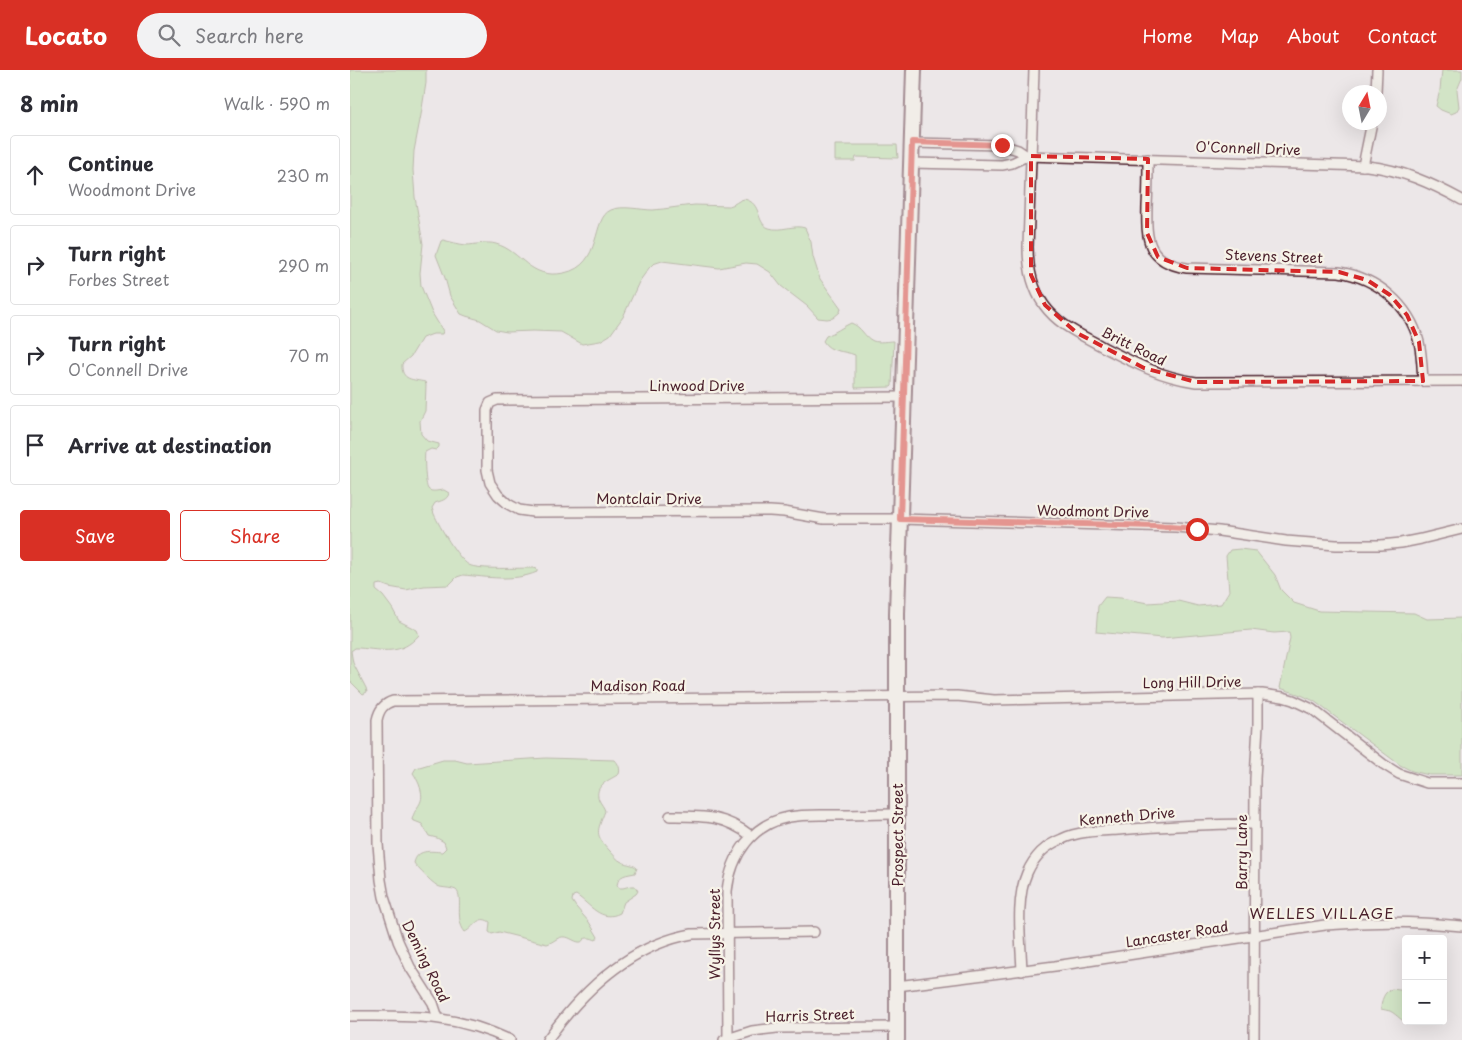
<!DOCTYPE html>
<meta charset="utf-8">
<style>
:root{--surface:#fff;--page:#f2f2f3;--text:#2b2b33;--muted:#7c7c81;--line:#e1e1e2;--accent:#d93025}
body{margin:0;font-family:"Playpen Sans",sans-serif;background:var(--page);color:var(--text)}
.controls{position:absolute;right:15px;bottom:15px;display:grid;overflow:hidden;border-radius:5px;box-shadow:0 5px 20px #0002}
.controls button{width:45px;height:45px;display:grid;place-items:center;padding:0;border:0;border-bottom:1px solid var(--line);background:var(--surface);color:var(--text);font:25px sans-serif}
.compass{position:absolute;left:992px;top:15px;width:45px;height:45px;border-radius:50%;background:var(--surface);box-shadow:0 5px 20px #0002;rotate:10deg}
.stop{position:absolute;width:15px;height:15px;margin:-11px;border:4px solid #d93025;border-radius:50%;background:#fff}
.stop.end{background:#d93025;border-color:#fff;box-shadow:0 1px 5px #0008}
.list{margin:0;padding:0;list-style:none}
h2{display:flex;justify-content:space-between;align-items:center;height:65px;margin:0;padding:0 20px;font-size:21px}
h2 small{font-size:16px;font-weight:400;color:var(--muted)}
.list li{display:grid;grid-template-columns:32px 1fr auto;gap:15px;align-items:center;box-sizing:border-box;height:80px;margin:0 10px 10px;padding:0 10px;border:1px solid var(--line);border-radius:5px}
.list b{display:block;font-size:19px;white-space:nowrap}
.list p{margin:0;font-size:16px;white-space:nowrap;color:var(--muted)}
.list em{font-size:16px;font-style:normal;color:var(--muted)}
.actions{display:flex;gap:10px;padding:15px 20px}
.actions a{flex:1;padding:11px 0;border:1px solid var(--accent);border-radius:5px;text-align:center;font-size:18px;color:var(--accent)}
.actions .main{background:var(--accent);color:#fff}
.icon{flex:none;width:28px;height:28px;fill:none;stroke:currentColor;stroke-width:2;stroke-linecap:round;stroke-linejoin:round}
.map{position:relative;flex:none;width:1112px;height:970px;overflow:hidden}
header{display:flex;align-items:center;gap:30px;box-sizing:border-box;height:70px;padding:0 25px;background:var(--accent);color:#fff}
header strong{font-size:24px}
nav{display:flex;gap:28px;margin-inline-start:auto;font-size:18px}
.search{width:350px;height:45px;background:var(--page);display:flex;align-items:center;gap:12px;box-sizing:border-box;padding:0 18px;border-radius:28px;color:var(--muted);font-size:19px}
main{display:flex}
aside{flex:1;background:var(--surface)}
.map>svg:first-child{display:block}
.green{fill:#b2e09e;stroke:#7e8064}
.lines{fill:none;stroke-linecap:round;stroke-linejoin:round}
.street-casing{stroke:#4a1f2b;stroke-width:12}
.secondary-casing{stroke:#4a1f2b;stroke-width:18}
.street{stroke:#f7f3e8;stroke-width:9}
.secondary{stroke:#f7f3e8;stroke-width:14}
.route{stroke:#d93025;stroke-width:6}
.marked{fill:none;stroke:#d62828;stroke-width:4;stroke-dasharray:10 6;stroke-linejoin:round}
.labels{text-anchor:middle;dominant-baseline:central;stroke-width:4.5;stroke-linejoin:round;paint-order:stroke}
.street-label{font-size:14px;fill:#4a1f2b;stroke:#f7f3e8}
.neighbourhood-label{font-size:15px;letter-spacing:1px;fill:#4a1f2b;stroke:#f7f3e8}
</style>
<header>
<strong>Locato</strong>
<div class="search"><svg class="icon" aria-label="search" viewBox="0 0 24 24"><circle cx="10" cy="10" r="6"/><path d="M15 15l6 6"/></svg>Search here</div>
<nav><a>Home</a><a>Map</a><a>About</a><a>Contact</a></nav>
</header>
<main>
<aside>
<h2>8 min<small>Walk · 590 m</small></h2>
<ul class="list">
<li><svg class="icon" aria-label="ahead" viewBox="0 0 24 24"><path d="M12 20V5M6 11l6-6 6 6"/></svg><div><b>Continue</b><p>Woodmont Drive</p></div><em>230 m</em></li>
<li><svg class="icon" aria-label="right" viewBox="0 0 24 24"><path d="M7 20v-9h11M14 6l5 5-5 5"/></svg><div><b>Turn right</b><p>Forbes Street</p></div><em>290 m</em></li>
<li><svg class="icon" aria-label="right" viewBox="0 0 24 24"><path d="M7 20v-9h11M14 6l5 5-5 5"/></svg><div><b>Turn right</b><p>O'Connell Drive</p></div><em>70 m</em></li>
<li><svg class="icon" aria-label="arrive" viewBox="0 0 24 24"><path d="M6 21V4h12l-3 4 3 4H6"/></svg><div><b>Arrive at destination</b></div></li>
</ul>
<div class="actions"><a class="main">Save</a><a>Share</a></div>
</aside>
<div class="map">
<svg width="1112" height="970" viewBox="0 0 1112 970">
<rect width="100%" height="100%" fill="#ece7e8"/>
<filter id="ink" filterUnits="userSpaceOnUse"><feTurbulence type="fractalNoise" baseFrequency=".02" numOctaves="2"/><feDisplacementMap in="SourceGraphic" scale="10" xChannelSelector="R" yChannelSelector="G"/><feConvolveMatrix kernelMatrix="1 2 1 2 8 2 1 2 1" color-interpolation-filters="sRGB"/></filter>
<g filter="url(#ink)">
<g class="green">
<path d="M0 0H76V13L71 45 64 81 63 100 65 127 73 174 70 203 71 216 82 243 93 261 92 264H83L72 268 61 286 52 294C51 311 63 309 75 312L76 315 75 341 70 351 71 364 77 371 89 374V377L86 380 81 379 75 382C74 387 75 415 78 419 81 423 90 420 94 420L99 423C98 430 90 431 85 433L82 438 84 444C90 457 107 488 119 495 128 500 170 498 184 498L187 499V502C163 512 138 507 113 505L107 507 99 515 74 516 56 520 39 517 31 514 26 515V520L33 526 42 538 49 551 67 560 69 565C51 586 33 580 9 578H5L1 581 3 593 16 618 17 622 13 624 0 611Z"/>
<path d="M1092 0H1112V8L1107 20 1109 37 1106 42 1101 44 1091 40 1086 36 1090 20Z"/>
<path d="M485 75H547L548 88 506 87 505 91H485Z"/>
<path d="M394 129C413 133 405 153 419 158 431 162 444 154 455 158L461 172 463 187 470 209 491 238 490 242 483 248 477 249 468 248 457 236 431 216 420 202 407 194 396 193 369 198 312 191 303 194 299 198 289 212 273 247 260 265 250 271 232 274 211 262 183 261 157 262 146 260 130 250 116 246 111 244 100 226 95 208 86 185 91 171 93 170C101 172 108 174 116 175 126 175 136 171 146 174 172 181 179 210 214 203 253 195 241 148 261 140 272 135 291 140 303 140 317 139 331 136 345 135 356 135 368 136 379 136 385 135 388 130 394 129Z"/>
<path d="M501 253C512 257 514 267 523 271 529 273 538 271 544 271L542 316 541 317 505 318V285C493 280 480 283 473 271L476 266C485 263 492 257 501 253Z"/>
<path d="M890 479 906 481 925 505 931 520 944 533 969 541 1064 543 1077 549 1112 548V705H1079L1062 701 1050 695 964 631 951 625 930 618 940 568 939 562 924 563 901 560 812 568 746 562 748 536 755 527 771 528 798 533 828 531 848 536 871 534 879 521 876 486 880 480Z"/>
<path d="M196 688 265 690C268 693 271 699 269 704 260 710 243 715 249 730 251 734 254 737 255 741 247 762 244 764 260 781 264 785 267 790 272 792 278 795 283 794 287 798L285 803C277 805 269 804 267 815L269 818C275 819 278 815 285 816L288 821 286 824 274 832 270 843C251 853 240 834 226 825L223 826 222 831 226 837 239 852 248 867 246 870C241 868 238 867 234 869 233 870 232 872 231 872 226 873 220 867 215 867 208 866 204 872 197 874L149 862 142 864 139 862 140 852C128 844 124 858 115 862 104 849 114 827 106 820 102 818 95 818 90 817 85 816 67 798 64 793 67 779 80 781 92 782L96 778 94 772 87 768 79 766 72 754 62 750C65 734 77 735 69 714 67 710 66 707 63 703L66 698 93 690H105L117 693Z"/>
<path d="M1042 919 1056 921V951H1061L1060 953C1051 952 1048 945 1040 941 1037 940 1034 940 1031 939 1031 931 1034 921 1042 919Z"/>
</g>
<g class="lines">
<defs>
<g id="street">
<path d="M684 0 678 177C678 198 682 218 694 235 709 256 732 265 753 277 784 293 811 307 846 312L1112 311"/>
<path d="M1026 22 1027 0"/>
<path d="M562 73 652 75 668 80 677 86 1017 96C1052 100 1081 113 1112 130"/>
<path d="M798 89C798 105 798 120 797 136 796 170 797 192 837 198L989 202C1027 208 1059 234 1069 272 1072 285 1072 298 1073 311"/>
<path d="M561 93 652 95 662 93 677 86"/>
<path d="M1013 96 1022 52"/>
<path d="M554 327 147 330 140 333 137 340V400L140 413 148 425 158 434 169 440 183 442 420 441 434 442 474 449H550L826 457 869 461 936 471 986 475H1031L1051 473 1071 469 1112 459"/>
<path d="M320 746C353 746 374 745 401 766"/>
<path d="M672 901C671 871 665 830 677 803 684 787 696 775 712 769 729 761 749 761 768 760 814 756 858 754 904 754"/>
<path d="M547 916 705 896 975 855C1021 851 1066 851 1112 856"/>
<path d="M0 946C61 946 103 943 160 970"/>
<path d="M88 948 83 933 60 897 48 871 34 827 31 810 28 774 27 650C29 640 33 634 43 631L607 626 644 630 912 624 933 627 943 630 962 639 1033 694 1049 704 1077 713H1112"/>
<path d="M197 970C233 920 280 875 342 864L464 862"/>
<path d="M374 970 402 961 427 958 547 957"/>
<path d="M378 970 377 821C381 785 402 754 439 747 454 744 470 745 485 745 506 745 527 744 547 744"/>
<path d="M904 970 905 709 908 655V624"/>
</g>
<path id="secondary" d="M547 970V543L564 0"/>
</defs>
<use href="#street" class="street-casing"/>
<use href="#secondary" class="secondary-casing"/>
<use href="#street" class="street"/>
<use href="#secondary" class="secondary"/>
</g>
</g>
<g class="lines" filter="url(#ink)">
<path class="route" d="M652 75 562 72 550 449 805 456 847 459"/>
</g>
<path d="M0 0H1112V970H0ZM681 86 798 89 797 163 808 187 837 198 989 202 1017 210 1040 225 1057 245 1069 272 1073 311 846 312 794 298 727 263 695 235 681 205Z" fill="#ece7e8" fill-opacity=".55" fill-rule="evenodd"/>
<path class="marked" d="M681 86 798 89 797 163 808 187 837 198 989 202 1017 210 1040 225 1057 245 1069 272 1073 311 846 312 794 298 727 263 695 235 681 205Z"/>
<g class="labels">
<g class="street-label">
<text transform="translate(898 78) rotate(2)">O'Connell Drive</text>
<text transform="translate(924 186) rotate(2)">Stevens Street</text>
<text transform="translate(784 276) rotate(26)">Britt Road</text>
<text x="347" y="315">Linwood Drive</text>
<text x="299" y="428">Montclair Drive</text>
<text transform="translate(743 441) rotate(1)">Woodmont Drive</text>
<text transform="translate(842 612) rotate(-1)">Long Hill Drive</text>
<text x="288" y="615">Madison Road</text>
<text transform="translate(777 746) rotate(-5)">Kenneth Drive</text>
<text transform="translate(547 765) rotate(-90)">Prospect Street</text>
<text transform="translate(891 782) rotate(-90)">Barry Lane</text>
<text transform="translate(364 864) rotate(-90)">Wyllys Street</text>
<text transform="translate(827 864) rotate(-9)">Lancaster Road</text>
<text transform="translate(76 891) rotate(64)">Deming Road</text>
<text transform="translate(460 945) rotate(-2)">Harris Street</text>
</g>
<g class="neighbourhood-label">
<text x="972" y="842">WELLES VILLAGE</text>
</g>
</g>
</svg>
<div class="controls">
<button>+</button>
<button>−</button>
</div>
<svg class="compass" viewBox="-18 -18 36 36"><path d="M0-13l5 13h-10z" fill="#e53935"/><path d="M0 13l5-13h-10z" fill="#7c7c81"/></svg>
<div class="stop" style="left:847px;top:459px"></div>
<div class="stop end" style="left:652px;top:75px"></div>
</div>
</main>
